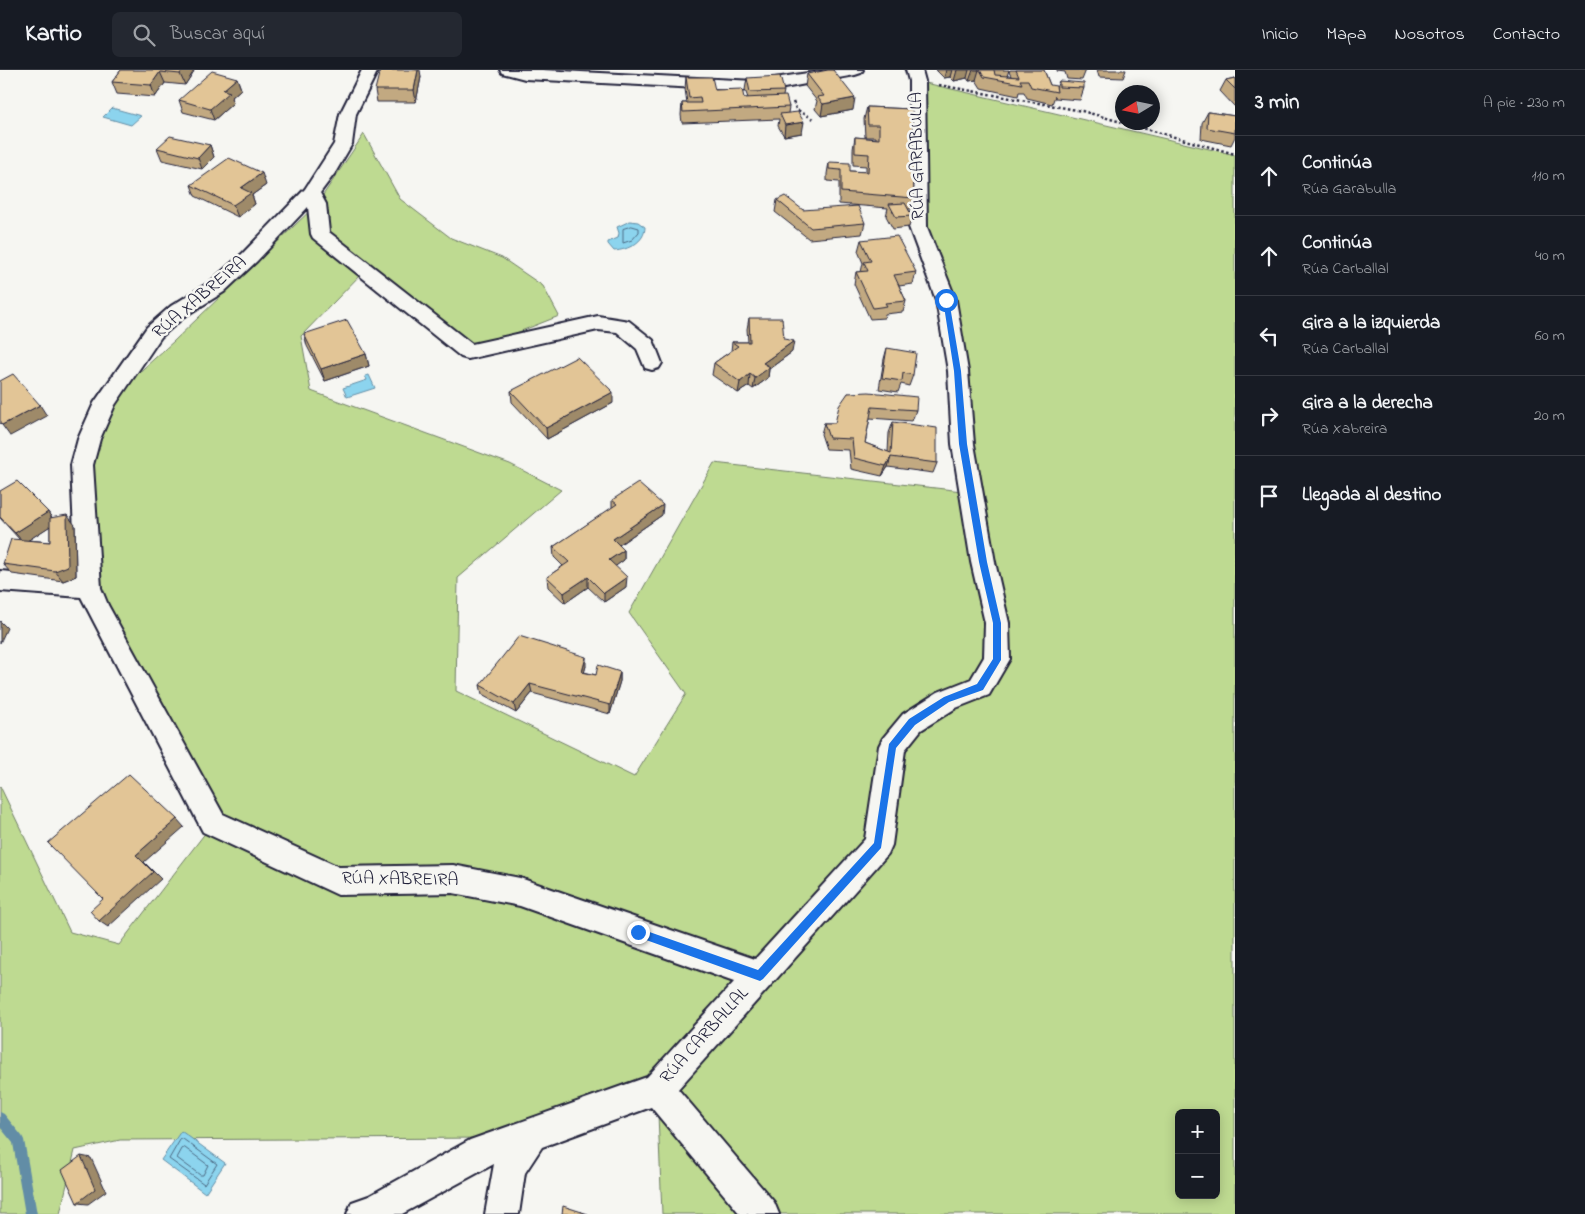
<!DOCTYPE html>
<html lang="es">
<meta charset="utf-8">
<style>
:root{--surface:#171b24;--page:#242831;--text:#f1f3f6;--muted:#9ea1a6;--line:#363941}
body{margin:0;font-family:"Indie Flower",sans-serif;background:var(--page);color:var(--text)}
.controls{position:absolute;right:15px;bottom:15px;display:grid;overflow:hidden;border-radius:8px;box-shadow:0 2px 12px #0003}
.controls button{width:45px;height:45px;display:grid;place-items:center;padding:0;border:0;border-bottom:1px solid var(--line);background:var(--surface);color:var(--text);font:25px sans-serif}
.compass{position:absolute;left:1115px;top:15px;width:45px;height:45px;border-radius:50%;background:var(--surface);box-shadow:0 2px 12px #0003;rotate:260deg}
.stop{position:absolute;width:15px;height:15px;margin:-11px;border:4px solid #1a73e8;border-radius:50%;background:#fff}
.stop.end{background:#1a73e8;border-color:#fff;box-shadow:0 1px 5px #0008}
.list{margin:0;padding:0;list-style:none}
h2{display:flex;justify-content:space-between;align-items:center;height:65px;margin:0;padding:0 20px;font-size:21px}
h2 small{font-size:16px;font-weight:400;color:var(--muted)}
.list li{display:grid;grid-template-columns:32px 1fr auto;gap:15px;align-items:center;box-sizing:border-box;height:80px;padding:0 20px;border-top:1px solid var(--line)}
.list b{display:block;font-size:19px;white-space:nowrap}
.list p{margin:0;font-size:16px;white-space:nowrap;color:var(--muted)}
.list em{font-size:16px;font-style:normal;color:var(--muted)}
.icon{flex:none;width:28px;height:28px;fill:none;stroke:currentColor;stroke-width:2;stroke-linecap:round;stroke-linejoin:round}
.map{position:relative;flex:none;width:1235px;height:1144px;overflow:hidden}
header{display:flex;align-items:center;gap:30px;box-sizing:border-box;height:70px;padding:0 25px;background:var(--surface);border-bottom:1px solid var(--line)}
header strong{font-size:24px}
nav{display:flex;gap:28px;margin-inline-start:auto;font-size:18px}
.search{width:350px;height:45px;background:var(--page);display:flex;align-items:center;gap:12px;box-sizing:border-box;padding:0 18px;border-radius:8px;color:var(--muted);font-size:19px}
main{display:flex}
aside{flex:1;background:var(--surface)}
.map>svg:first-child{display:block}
.green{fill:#beda91;stroke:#707e66;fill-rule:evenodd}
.water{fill:#8cd4ee;stroke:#628da6}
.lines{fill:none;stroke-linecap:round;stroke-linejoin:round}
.shore{stroke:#4c6983;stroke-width:1}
.stream{fill:#628da6;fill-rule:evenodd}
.minor-casing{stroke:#22223b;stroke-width:4}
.path{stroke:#22223b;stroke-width:2.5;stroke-dasharray:2.5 2.5;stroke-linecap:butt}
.minor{fill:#f6f6f2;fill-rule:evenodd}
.wall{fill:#c2a981;stroke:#22223b;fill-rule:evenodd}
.shaded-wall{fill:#9e8a69;stroke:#22223b}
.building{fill:#e2c596;stroke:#22223b}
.route{fill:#1a73e8}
.labels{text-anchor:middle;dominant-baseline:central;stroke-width:5;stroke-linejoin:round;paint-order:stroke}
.street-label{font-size:18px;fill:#22223b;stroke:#f6f6f2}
</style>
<header>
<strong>Kartio</strong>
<div class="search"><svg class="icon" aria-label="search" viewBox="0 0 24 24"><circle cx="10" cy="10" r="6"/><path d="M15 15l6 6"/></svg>Buscar aquí</div>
<nav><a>Inicio</a><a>Mapa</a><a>Nosotros</a><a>Contacto</a></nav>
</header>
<main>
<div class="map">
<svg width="1235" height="1144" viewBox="0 0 1235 1144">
<rect width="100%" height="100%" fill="#f6f6f2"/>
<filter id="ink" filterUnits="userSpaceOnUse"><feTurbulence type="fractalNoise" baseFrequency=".02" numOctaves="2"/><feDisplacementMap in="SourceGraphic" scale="10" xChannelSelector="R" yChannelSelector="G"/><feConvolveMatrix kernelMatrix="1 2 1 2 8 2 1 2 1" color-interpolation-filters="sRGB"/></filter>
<g filter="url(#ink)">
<path class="green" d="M917 11 1235 85V1144H662L657 1019 490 1068 120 1070 75 1080 60 1144H0V716L70 862 119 875 213 753 97 538 82 395 105 333 174 271 317 134 364 64 400 129 451 168 502 188 543 216 559 246 468 282 365 200 301 266 311 321 510 394 561 420 458 508 456 621 634 707 686 624 629 543 714 393 971 422 958 301 918 157ZM1179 1043H1216V1125H1179Z"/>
<g class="water">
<path d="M112 38 141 46 131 55 103 47Z"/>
<path d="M630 151 638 152 645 157C645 172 628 180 614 181L608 174V172L618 168 619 163 617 157Z"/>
<path d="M369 305 375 318 347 327 343 318 367 310 365 306Z"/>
<path d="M181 1061 225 1093 205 1123 161 1090Z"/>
</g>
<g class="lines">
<g class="shore">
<path d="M632 156 639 158V162L632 170 623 173V159Z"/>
<path d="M183 1069 217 1094 204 1114 169 1089 180 1070Z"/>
<path d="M185 1078 208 1095 203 1105H200L177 1088 182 1079Z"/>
</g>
<path class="stream" d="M0 1042 4 1044 22 1066 24 1070 37 1144H25L13 1073 0 1057Z"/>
<defs>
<g id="minor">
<path d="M362 0H378L356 44 352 74 335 103 320 123 326 134 329 162 472 274 598 246 629 251 653 270 662 293 659 298 652 300 645 298 637 279 617 262 598 260 468 289 461 287 313 168 311 164 308 137 257 191 224 222 185 246 161 267 115 335 100 369 93 395 101 518 108 535 223 744 339 797 453 795 520 808 755 889 865 769 879 676 883 668 903 644 938 622 971 609 984 587 985 553 971 492 952 374 948 301 936 230 909 157V11L906 0H922L925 11 927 157 956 230 968 301 974 374 995 492 1009 553 1010 589 989 625 956 638 921 660 905 680 892 775 888 784 678 1019 774 1132 779 1144H740L651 1037 542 1077 525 1103 519 1144H485L494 1094 402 1144H347L352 1132 369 1126 470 1070 647 1007 734 912 520 836 453 823 338 825 203 762 81 527 0 521V501L76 507 71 395 78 369 94 333 147 257 171 236 210 212 243 183 305 119 334 74 340 44Z"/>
<path d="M500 0H542L755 11 828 0H863L861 3 855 5 784 18 755 21 525 9 502 3Z"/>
</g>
</defs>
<use href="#minor" class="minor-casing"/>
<g class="path">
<path d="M939 15 1082 41 1235 84"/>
<path d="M793 32 796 39 813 49"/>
</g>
<use href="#minor" class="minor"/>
</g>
<g class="wall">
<path d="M121 0 194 1 185 15 165 13 155 27 117 24 112 12Z"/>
<path d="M936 0H1009L1007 6H1011L1009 2 1010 0H1044L1050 15 1056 18 1059 11 1084 18 1080 30 1055 28V26L1052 34 1027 28 1024 22H1019L1018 26 981 18 976 10 969 11 967 8 954 11 950 7 944 8Z"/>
<path d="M1057 0H1086L1082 10 1067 9 1065 2 1057 1Z"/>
<path d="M1097 0H1126L1123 8 1099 7Z"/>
<path d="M807 4 853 40 821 46 815 39 817 31 805 16Z"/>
<path d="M421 7 416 32H377L375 20Z"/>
<path d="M686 7 715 20 744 28H748L745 20 747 8 784 21 783 26 789 37 788 43 802 63 784 66 778 56 779 49 682 53 681 45 682 33H687L685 19Z"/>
<path d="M237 8 241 19 231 28 233 33 214 50 183 42 179 30Z"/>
<path d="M1235 8V37L1220 21 1226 10Z"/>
<path d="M867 37 912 39 914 128 911 139H908L912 146 909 157 893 159 886 146 888 138 839 134V112L827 111V104L829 92 850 101 866 102V96L853 95V79L855 67 876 69V67H865L864 49Z"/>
<path d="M1208 42 1235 46V67L1231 75 1201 69 1202 53Z"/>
<path d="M210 75 214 87 202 99 162 90 157 78Z"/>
<path d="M191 115H266L252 125 255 134 238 147 195 126Z"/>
<path d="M777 130 803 140 865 153 862 164 809 169 775 142Z"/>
<path d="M861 170 916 202 913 214 899 216 906 231 903 242 885 244 884 248 870 249 854 214 856 202H861L863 193 858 181Z"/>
<path d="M749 248 784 269 792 282 769 299 768 308 753 319 749 316 738 323 712 305 714 293 731 281 732 272H748L747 259Z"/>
<path d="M304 264 366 284 369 296 325 311 307 276Z"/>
<path d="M887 278 913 305 909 316 901 314 898 322 879 319 884 289Z"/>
<path d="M511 321 613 333 547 369 512 332Z"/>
<path d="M848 323 916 340 912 351 870 348 865 373 888 382 889 363 893 352 937 393 933 403 888 397 882 406 851 399 849 380 826 379 821 364 824 353H835Z"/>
<path d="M0 421 48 442 52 448 75 455 76 506 63 511 12 504 3 494 20 470 0 448ZM50 456V472L28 470Z"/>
<path d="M612 430 662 445 619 475 624 480V490L615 496 626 517 604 532 588 517 565 533 548 517 547 507 563 496 554 487 553 477 612 438Z"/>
<path d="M586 596 584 602 596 605 620 602V611L610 644 532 623 516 643 482 624 480 615Z"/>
</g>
<g class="shaded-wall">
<path d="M183 0 194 1 185 15 180 4Z"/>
<path d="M418 0H420L421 7 416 32 414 20Z"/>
<path d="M946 0H952L950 7 944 8Z"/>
<path d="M957 0H969L967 8 954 11Z"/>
<path d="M973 0H979L976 10 969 11Z"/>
<path d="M160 2 165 13 155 27 151 15Z"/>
<path d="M237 8 241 19 231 28 233 33 214 50 210 39 223 20Z"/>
<path d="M855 28 853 40 821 46 823 34Z"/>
<path d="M804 52 802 63 784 66 785 55Z"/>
<path d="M210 75 214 87 202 99 198 88Z"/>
<path d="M262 103 266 115 252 125 255 134 238 147 233 135 241 118Z"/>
<path d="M794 271 792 282 769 299 768 308 753 319 755 308 763 293Z"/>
<path d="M366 284 369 296 325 311 321 299Z"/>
<path d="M750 304 749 316 738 323 740 312Z"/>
<path d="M613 322V333L547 369 546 358Z"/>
<path d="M40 335 47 346 10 366 2 355Z"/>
<path d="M891 387 888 397 882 406 886 396Z"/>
<path d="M663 435 662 445 613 479V469Z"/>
<path d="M48 442 55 453 24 473 15 463Z"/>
<path d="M67 445 75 455 76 506 63 511 55 501Z"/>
<path d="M624 480V490L609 501V490Z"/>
<path d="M588 507V517L565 533 564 523Z"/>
<path d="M627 507 626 517 604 532V523Z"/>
<path d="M0 551 7 558 0 573Z"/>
<path d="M586 587V596L582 611V602Z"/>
<path d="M620 602V611L610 644V635Z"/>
<path d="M530 614 532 623 516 643 514 634Z"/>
<path d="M177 749 184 757 144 792 161 809 108 857 99 851 136 785Z"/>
<path d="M81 1086 91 1088 106 1121 88 1134 77 1133Z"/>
</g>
<g class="building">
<path d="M121 0H183L180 4 160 2 151 15 112 12Z"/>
<path d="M380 0H418L414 20H375Z"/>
<path d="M828 0H833L855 28 823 34 817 27 824 26 807 4Z"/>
<path d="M980 0H994L995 5 1019 7 1016 0H1044L1050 15 1056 16 1057 22 1031 17 1028 10H1020L1022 14 984 7Z"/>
<path d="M212 1 237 8 223 20 230 22 210 39 179 30Z"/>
<path d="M780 6 784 21 750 22 747 8Z"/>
<path d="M686 7H712L715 20 742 19 744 28 786 26 789 37 683 42 682 33H701L700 27 689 28Z"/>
<path d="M1235 8V19L1226 10Z"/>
<path d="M1059 11 1084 13V18L1059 17Z"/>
<path d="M867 37 912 39 914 128 841 122V100L829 99V92L850 93V101L868 102 869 84 855 83V67L879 69V55H868Z"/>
<path d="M798 42 804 52 785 55 780 44Z"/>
<path d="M1208 42 1235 46V63L1207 58Z"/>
<path d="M170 66 210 75 198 88 157 78Z"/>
<path d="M229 88 262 103 241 118 251 123 233 135 191 115Z"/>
<path d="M785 126 803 140 858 136 865 153 811 158 777 130Z"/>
<path d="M905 133 912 146 896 147 889 134Z"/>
<path d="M897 166 916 202 894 205 906 231 885 233 887 236 873 238 856 202 868 201 864 192 871 191 861 170Z"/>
<path d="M749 248H782L784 269 794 271 763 293 770 297 755 308 750 304 740 312 714 293 738 276 732 272H750Z"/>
<path d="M347 250 366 284 321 299 304 264Z"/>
<path d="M887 278 916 283 913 305 903 303 902 311 882 308Z"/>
<path d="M577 287 613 322 546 358 511 321Z"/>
<path d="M13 304 40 335 2 355 0 353V311Z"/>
<path d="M869 322 917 327 916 340 872 337 865 373 891 383 893 352 937 358V393L891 387 886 396 854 388 852 369 829 368 824 353H835L839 336 848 323Z"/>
<path d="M17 411 48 442 15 463 0 447V421Z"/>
<path d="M638 413 663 435 613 469 624 480 609 490 627 507 604 523 588 507 564 523 547 507 569 492 553 477 617 434 612 430Z"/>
<path d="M67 445 68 496 55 501 3 494 11 469 50 472V448Z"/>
<path d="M519 566 586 587 582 602 596 605 598 595 620 602 610 635 530 614 514 634 480 615Z"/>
<path d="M129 704 177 749 136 785 153 802 99 851 90 841 103 829 48 773Z"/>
<path d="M81 1086 95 1119 77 1133 62 1100Z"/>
<path d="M563 1136 588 1144H562Z"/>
</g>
</g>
<path class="route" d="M946 228 949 230 961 301 967 374 987 492 1001 553V590L983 620 949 632 915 655 896 678 881 778 763 909 760 911 635 866V859L638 858 758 900 874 773 889 674 909 649 944 627 977 614 993 589V553L979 492 959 374 954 301 943 230Z"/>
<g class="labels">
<g class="street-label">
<text transform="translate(918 86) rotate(-91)">RÚA GARABULLA</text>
<text transform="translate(200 228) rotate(-40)">RÚA XABREIRA</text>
<text transform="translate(400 810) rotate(1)">RÚA XABREIRA</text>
<text transform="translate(705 966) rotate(-48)">RÚA CARBALLAL</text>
</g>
</g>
</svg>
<div class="controls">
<button>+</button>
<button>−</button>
</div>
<svg class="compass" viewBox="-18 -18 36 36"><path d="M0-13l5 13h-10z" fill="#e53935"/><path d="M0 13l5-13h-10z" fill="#9ea1a6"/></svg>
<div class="stop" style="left:946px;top:230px"></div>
<div class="stop end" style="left:638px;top:862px"></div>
</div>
<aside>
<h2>3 min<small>A pie · 230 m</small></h2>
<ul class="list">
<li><svg class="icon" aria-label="ahead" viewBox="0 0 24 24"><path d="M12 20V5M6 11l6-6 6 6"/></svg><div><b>Continúa</b><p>Rúa Garabulla</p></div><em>110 m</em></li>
<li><svg class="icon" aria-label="ahead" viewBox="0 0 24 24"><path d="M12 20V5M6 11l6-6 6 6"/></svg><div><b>Continúa</b><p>Rúa Carballal</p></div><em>40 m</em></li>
<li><svg class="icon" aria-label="left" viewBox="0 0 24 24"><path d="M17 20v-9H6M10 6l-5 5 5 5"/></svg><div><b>Gira a la izquierda</b><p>Rúa Carballal</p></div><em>60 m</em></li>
<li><svg class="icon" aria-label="right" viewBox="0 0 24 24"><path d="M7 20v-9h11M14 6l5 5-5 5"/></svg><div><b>Gira a la derecha</b><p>Rúa Xabreira</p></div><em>20 m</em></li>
<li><svg class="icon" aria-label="arrive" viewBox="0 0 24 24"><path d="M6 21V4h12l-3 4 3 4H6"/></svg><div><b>Llegada al destino</b></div></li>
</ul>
</aside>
</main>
